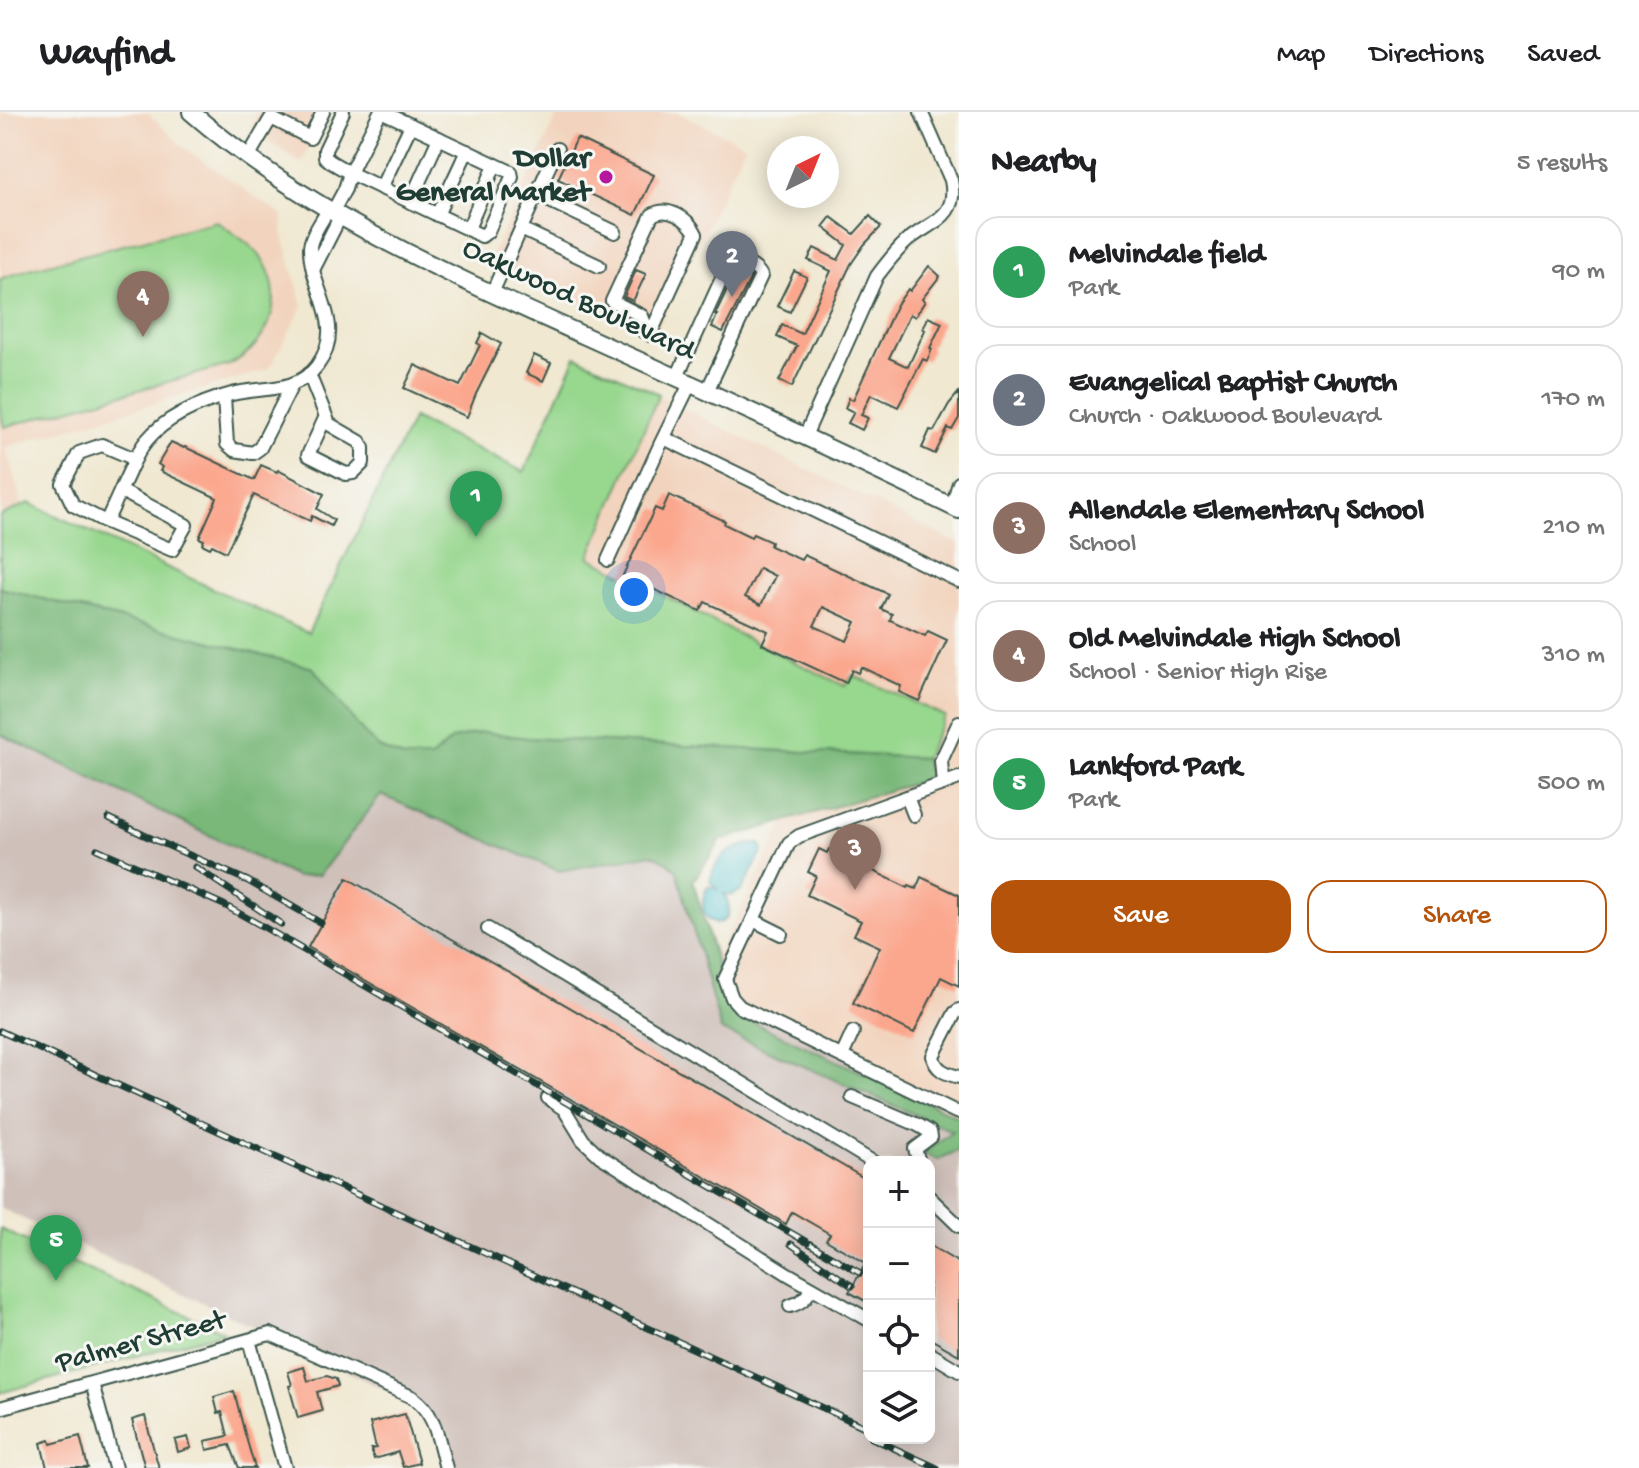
<!DOCTYPE html>
<meta charset="utf-8">
<style>
:root{--surface:#fff;--page:#f2f2f2;--text:#202124;--muted:#757577;--line:#e0e0e0;--accent:#b45309}
body{margin:0;font-family:"Gochi Hand",sans-serif;background:var(--page);color:var(--text)}
.controls{position:absolute;right:24px;bottom:24px;display:grid;overflow:hidden;border-radius:16px;box-shadow:0 4px 20px #0003}
.controls button{width:72px;height:72px;display:grid;place-items:center;padding:0;border:0;border-bottom:2px solid var(--line);background:var(--surface);color:var(--text);font:40px sans-serif}
.compass{position:absolute;left:767px;top:24px;width:72px;height:72px;border-radius:50%;background:var(--surface);box-shadow:0 4px 20px #0003;rotate:43deg}
.you{position:absolute;left:634px;top:480px;width:28px;height:28px;margin:-20px;border:6px solid #fff;border-radius:50%;background:#1a73e8;box-shadow:0 0 0 12px #1a73e833}
.badge{display:grid;place-items:center;width:52px;height:52px;border-radius:50%;background:var(--accent);color:#fff;font-size:26px;font-weight:700}
.pin{position:absolute;translate:-50% -66px;filter:drop-shadow(0 2px 4px #0008)}
.pin::after{content:'';position:absolute;top:42px;width:28px;height:24px;background:inherit;clip-path:polygon(0 0,100% 0,50% 100%)}
.list{margin:0;padding:0;list-style:none}
h2{display:flex;justify-content:space-between;align-items:center;height:104px;margin:0;padding:0 32px;font-size:34px}
h2 small{font-size:26px;font-weight:400;color:var(--muted)}
.list li{display:grid;grid-template-columns:52px 1fr auto;gap:24px;align-items:center;box-sizing:border-box;height:112px;margin:0 16px 16px;padding:0 16px;border:2px solid var(--line);border-radius:24px}
.list b{display:block;font-size:30px;white-space:nowrap}
.list p{margin:0;font-size:26px;white-space:nowrap;color:var(--muted)}
.list em{font-size:26px;font-style:normal;color:var(--muted)}
.actions{display:flex;gap:16px;padding:24px 32px}
.actions a{flex:1;padding:18px 0;border:2px solid var(--accent);border-radius:24px;text-align:center;font-size:28px;color:var(--accent)}
.actions .main{background:var(--accent);color:#fff}
.icon{flex:none;width:44px;height:44px;fill:none;stroke:currentColor;stroke-width:2;stroke-linecap:round;stroke-linejoin:round}
.map{position:relative;flex:none;width:959px;height:1356px;overflow:hidden}
header{display:flex;align-items:center;gap:48px;box-sizing:border-box;height:112px;padding:0 40px;background:var(--surface);border-bottom:2px solid var(--line)}
header strong{font-size:38px}
nav{display:flex;gap:44px;margin-inline-start:auto;font-size:28px}
main{display:flex}
aside{flex:1;background:var(--surface)}
.map>svg:first-child{display:block}
.built{fill:#f2d4be}
.industrial{fill:#cfc0ba;fill-rule:evenodd}
.green{fill:#97d78e;stroke:#5b8a61;stroke-width:2}
.forest{fill:#79b879;stroke:#4c7a56;stroke-width:2}
.water{fill:#59c5d2;stroke:#3c8183;stroke-width:2}
.building{fill:#fba78e;fill-rule:evenodd}
.lines{fill:none;stroke-linecap:round;stroke-linejoin:round}
.minor-casing{stroke:#3e574c;stroke-width:16}
.major-casing{stroke:#3e574c;stroke-width:20}
.minor{stroke:#fff;stroke-width:12}
.major{stroke:#fff;stroke-width:16}
.rail-casing{stroke:#1f3d34;stroke-width:7}
.rail{stroke:#f6f6f2;stroke-width:4;stroke-dasharray:12;stroke-linecap:butt}
.poi-dot{fill:#b5179e;stroke:#f6f6f2;stroke-width:3}
.labels{text-anchor:middle;dominant-baseline:central;stroke-width:6;stroke-linejoin:round;paint-order:stroke}
.poi-label{font-size:30px;font-weight:bold;fill:#1f3d34;stroke:#f6f6f2;text-anchor:end}
.street-label{font-size:30px;fill:#1f3d34;stroke:#f6f6f2}
</style>
<header>
<strong>Wayfind</strong>
<nav><a>Map</a><a>Directions</a><a>Saved</a></nav>
</header>
<main>
<div class="map">
<svg width="959" height="1356" viewBox="0 0 959 1356">
<rect width="100%" height="100%" fill="#f6f6f2"/>
<filter id="ink" filterUnits="userSpaceOnUse"><feTurbulence type="fractalNoise" baseFrequency=".0125" numOctaves="2"/><feDisplacementMap in="SourceGraphic" scale="16" xChannelSelector="R" yChannelSelector="G"/><feConvolveMatrix kernelMatrix="1 2 1 2 8 2 1 2 1" color-interpolation-filters="sRGB"/></filter>
<filter id="wash" filterUnits="userSpaceOnUse"><feTurbulence type="fractalNoise" baseFrequency=".006" numOctaves="4" result="noise"/><feDisplacementMap in="SourceGraphic" scale="32" xChannelSelector="R" yChannelSelector="G"/><feGaussianBlur stdDeviation="1.8" result="paint"/><feColorMatrix in="noise" values="0 0 0 0 0 0 0 0 0 0 0 0 0 0 0 0 0 1.4 0 .05"/><feComposite in="paint" operator="in"/></filter>
<g filter="url(#wash)">
<rect width="100%" height="100%" fill="#f0e8d1"/>
<g class="built">
<path d="M0 0H147L183 35 283 104 282 121 303 194 269 257 6 335 22 394 29 391 308 521 413 306 524 360 576 244 959 432V1005L737 903 715 848 785 708 929 667 925 647 607 674 0 429Z"/>
<path d="M258 0H327L301 51 250 16Z"/>
<path d="M559 0H676L745 33 654 224 489 149Z"/>
</g>
<path class="industrial" d="M0 622 296 765 381 683 559 759 652 741 684 755 732 886 959 1003V1356H446L428 1299 270 1222 0 1096ZM869 1050H929V1326H869Z"/>
<g class="green">
<path d="M217 109C231 121 249 129 260 144 289 183 270 233 229 253L4 315 0 299V167L29 157Z"/>
<path d="M576 244 659 282 589 445 759 533 845 574 853 563 945 604 925 646 527 626 482 620 453 627 431 646H404L379 636 362 619 313 556 0 476V404L29 391 308 521 413 306 524 360Z"/>
<path d="M0 1117 224 1220 0 1281Z"/>
</g>
<path class="forest" d="M0 476 313 556 362 619 379 636 404 646H431L453 627 482 620 528 626 925 646 929 667 721 728 693 769 728 893 737 903 959 1005V1038L937 1048 923 1041 952 1019 721 918 677 759 668 750 652 742 559 759 381 683 319 763 296 765 0 622Z"/>
<path class="water" d="M756 731 761 733 763 739 742 778 730 784 723 781C733 793 730 814 714 810 699 805 702 784 708 774L717 777 710 769C716 742 731 736 756 731Z"/>
<g id="blocks">
<g class="building">
<path d="M577 26 654 63 635 103 558 67Z"/>
<path d="M870 104 881 115 864 133 851 152 792 275 779 269 797 234 777 225 782 213 802 222 831 159 808 148 814 136 838 148 846 133 823 115 831 105 854 122Z"/>
<path d="M929 154 940 164 922 187 925 189 915 205 910 202 889 246 908 255 925 218 923 217 928 205 942 211 930 236 932 237 927 249 923 247 898 295 871 282 861 303 868 306 862 318 848 311 854 300 845 296 849 286 853 288 896 194 908 177 910 179Z"/>
<path d="M636 158 646 162 633 189 624 185Z"/>
<path d="M736 158 751 165 723 220 712 215 717 203H715Z"/>
<path d="M794 159 807 165 790 200 777 194Z"/>
<path d="M482 221 501 232 476 282 467 305 404 276 415 253 460 274 480 233 477 231Z"/>
<path d="M534 243 551 251 543 269 526 261Z"/>
<path d="M959 280V306L952 318 948 316 935 342 922 336 930 318 934 319 949 292Z"/>
<path d="M171 330 184 336 185 335 254 368 261 353 277 360 278 358 324 382 317 397 334 408 331 414 312 404 310 409 254 383 226 440 212 433 210 436 202 432 204 428 199 426 217 386 160 359 162 355 158 352Z"/>
<path d="M669 383 725 409 724 412 751 425 753 422 771 430 770 434 801 448 804 443 888 482 881 497 892 502 890 508 925 524 928 519 947 528 919 589 899 580 901 574 861 555 858 561 852 558 846 571 762 532 768 519 705 490 700 499 623 463 655 396 662 399ZM759 456 775 464 761 493 745 485ZM823 495 856 510 847 529 814 514Z"/>
<path d="M819 737 827 741 829 737 908 776 909 774 916 777 921 765 959 783V874L941 865 914 921 853 891 880 835 854 823 861 809 807 783 816 764 808 760Z"/>
<path d="M347 766 869 1069V1191L849 1180 866 1151 826 1128 830 1122 792 1100 786 1112 308 835Z"/>
<path d="M929 1133 959 1151V1243L929 1226Z"/>
<path d="M304 1255 308 1269 327 1264 336 1267 338 1274 317 1280 322 1299 298 1306 289 1274 292 1273 288 1260Z"/>
<path d="M234 1279 245 1322 255 1356H239L230 1333 207 1338 205 1329 228 1324 222 1300 218 1301 214 1285Z"/>
<path d="M405 1302 419 1351 403 1355 398 1340 374 1347 371 1337 376 1336 370 1311Z"/>
<path d="M145 1304 149 1320 159 1356H145L138 1330 132 1308Z"/>
<path d="M80 1324 88 1356H47L41 1331 50 1328 51 1332Z"/>
<path d="M188 1325 191 1336 178 1340 175 1328Z"/>
</g>
</g>
</g>
<g filter="url(#ink)">
<use href="#blocks" fill-opacity="0" stroke="#3e574c" stroke-width="2"/>
<g class="lines">
<defs>
<g id="minor">
<path d="M380 0 350 61 482 124 488 119 512 65 511 60 383 0"/>
<path d="M248 45 271 6 310 26 323 0"/>
<path d="M381 76 411 13"/>
<path d="M537 83 615 120"/>
<path d="M410 90 439 26"/>
<path d="M332 101 345 77 350 61 331 50 325 45V38L343 0"/>
<path d="M437 103 467 39"/>
<path d="M468 117 495 53"/>
<path d="M521 117 599 154"/>
<path d="M313 158 340 105"/>
<path d="M492 181 557 37"/>
<path d="M643 219 645 212 642 204 612 189 652 103C668 93 689 107 696 122L650 223"/>
<path d="M309 262 329 312 360 330 363 336V351L353 361 346 362 308 343 326 304"/>
<path d="M677 265 728 153 733 149C743 148 757 155 761 164L707 279"/>
<path d="M224 285 227 332 234 338 253 341 260 336 292 273"/>
<path d="M805 324 877 164C886 152 895 140 907 129 930 109 959 107 951 68L921 0"/>
<path d="M664 326 959 469"/>
<path d="M121 379 186 413 172 438 106 410 73 393 63 372 79 341 102 333 135 347"/>
<path d="M952 394 959 371"/>
<path d="M106 410C114 394 121 377 129 360 134 349 139 337 147 328 167 304 202 290 232 282 262 274 296 282 317 254 348 212 310 179 310 136 310 125 322 109 328 98"/>
<path d="M608 448 660 333 690 272"/>
<path d="M959 666 799 724 789 731 725 867 732 886 740 895 956 1000H959"/>
<path d="M943 672 941 649 959 610"/>
<path d="M907 685 914 703"/>
<path d="M753 808 781 822"/>
<path d="M488 817 873 1050"/>
<path d="M959 898 955 901 933 944C935 958 947 962 959 965"/>
<path d="M842 944 853 920"/>
<path d="M852 985 918 1013 930 1020 931 1025 915 1037 919 1050"/>
<path d="M548 986 564 997 583 1028 600 1044 788 1162 869 1208"/>
<path d="M929 1085 959 1114"/>
<path d="M790 1194C801 1191 806 1186 812 1176"/>
<path d="M249 1228 285 1356"/>
<path d="M929 1241 959 1259"/>
<path d="M92 1271 115 1356"/>
<path d="M0 1296 270 1222 412 1285C437 1302 438 1329 446 1356"/>
</g>
<path id="major" d="M191 0C306 100 447 161 585 224 710 280 835 338 959 398"/>
</defs>
<use href="#minor" class="minor-casing"/>
<use href="#major" class="major-casing"/>
<use href="#minor" class="minor"/>
<use href="#major" class="major"/>
<defs>
<g id="rail">
<path d="M109 706 144 723 248 769 321 811"/>
<path d="M97 737 224 793 262 814 860 1161"/>
<path d="M195 755 281 812"/>
<path d="M0 919 869 1317"/>
<path d="M791 1132 852 1174"/>
<path d="M872 1326 937 1356"/>
</g>
</defs>
<use href="#rail" class="rail-casing"/>
<use href="#rail" class="rail"/>
</g>
</g>
<circle class="poi-dot" cx="606" cy="65" r="8"/>
<g class="labels">
<g class="poi-label">
<text x="590" y="48">Dollar<tspan x="590" dy="34">General Market</tspan></text>
</g>
<g class="street-label">
<text transform="translate(578 189) rotate(25)">Oakwood Boulevard</text>
<text transform="translate(141 1231) rotate(-15)">Palmer Street</text>
</g>
</g>
</svg>
<div class="controls">
<button>+</button>
<button>−</button>
<button><svg class="icon" aria-label="locate" viewBox="0 0 24 24"><circle cx="12" cy="12" r="6"/><path d="M12 2v4M12 18v4M2 12h4M18 12h4"/></svg></button>
<button><svg class="icon" aria-label="layers" viewBox="0 0 24 24"><path d="M12 4l9 5-9 5-9-5zM3 14l9 5 9-5"/></svg></button>
</div>
<svg class="compass" viewBox="-18 -18 36 36"><path d="M0-13l5 13h-10z" fill="#e53935"/><path d="M0 13l5-13h-10z" fill="#757577"/></svg>
<div class="you"></div>
<div class="pin badge" style="left:476px;top:425px;background:#2e9e5b">1</div>
<div class="pin badge" style="left:732px;top:185px;background:#6b7280">2</div>
<div class="pin badge" style="left:855px;top:778px;background:#8d6e63">3</div>
<div class="pin badge" style="left:143px;top:225px;background:#8d6e63">4</div>
<div class="pin badge" style="left:56px;top:1169px;background:#2e9e5b">5</div>
</div>
<aside>
<h2>Nearby<small>5 results</small></h2>
<ul class="list">
<li><span class="badge" style="background:#2e9e5b">1</span><div><b>Melvindale field</b><p>Park</p></div><em>90 m</em></li>
<li><span class="badge" style="background:#6b7280">2</span><div><b>Evangelical Baptist Church</b><p>Church · Oakwood Boulevard</p></div><em>170 m</em></li>
<li><span class="badge" style="background:#8d6e63">3</span><div><b>Allendale Elementary School</b><p>School</p></div><em>210 m</em></li>
<li><span class="badge" style="background:#8d6e63">4</span><div><b>Old Melvindale High School</b><p>School · Senior High Rise</p></div><em>310 m</em></li>
<li><span class="badge" style="background:#2e9e5b">5</span><div><b>Lankford Park</b><p>Park</p></div><em>500 m</em></li>
</ul>
<div class="actions"><a class="main">Save</a><a>Share</a></div>
</aside>
</main>
